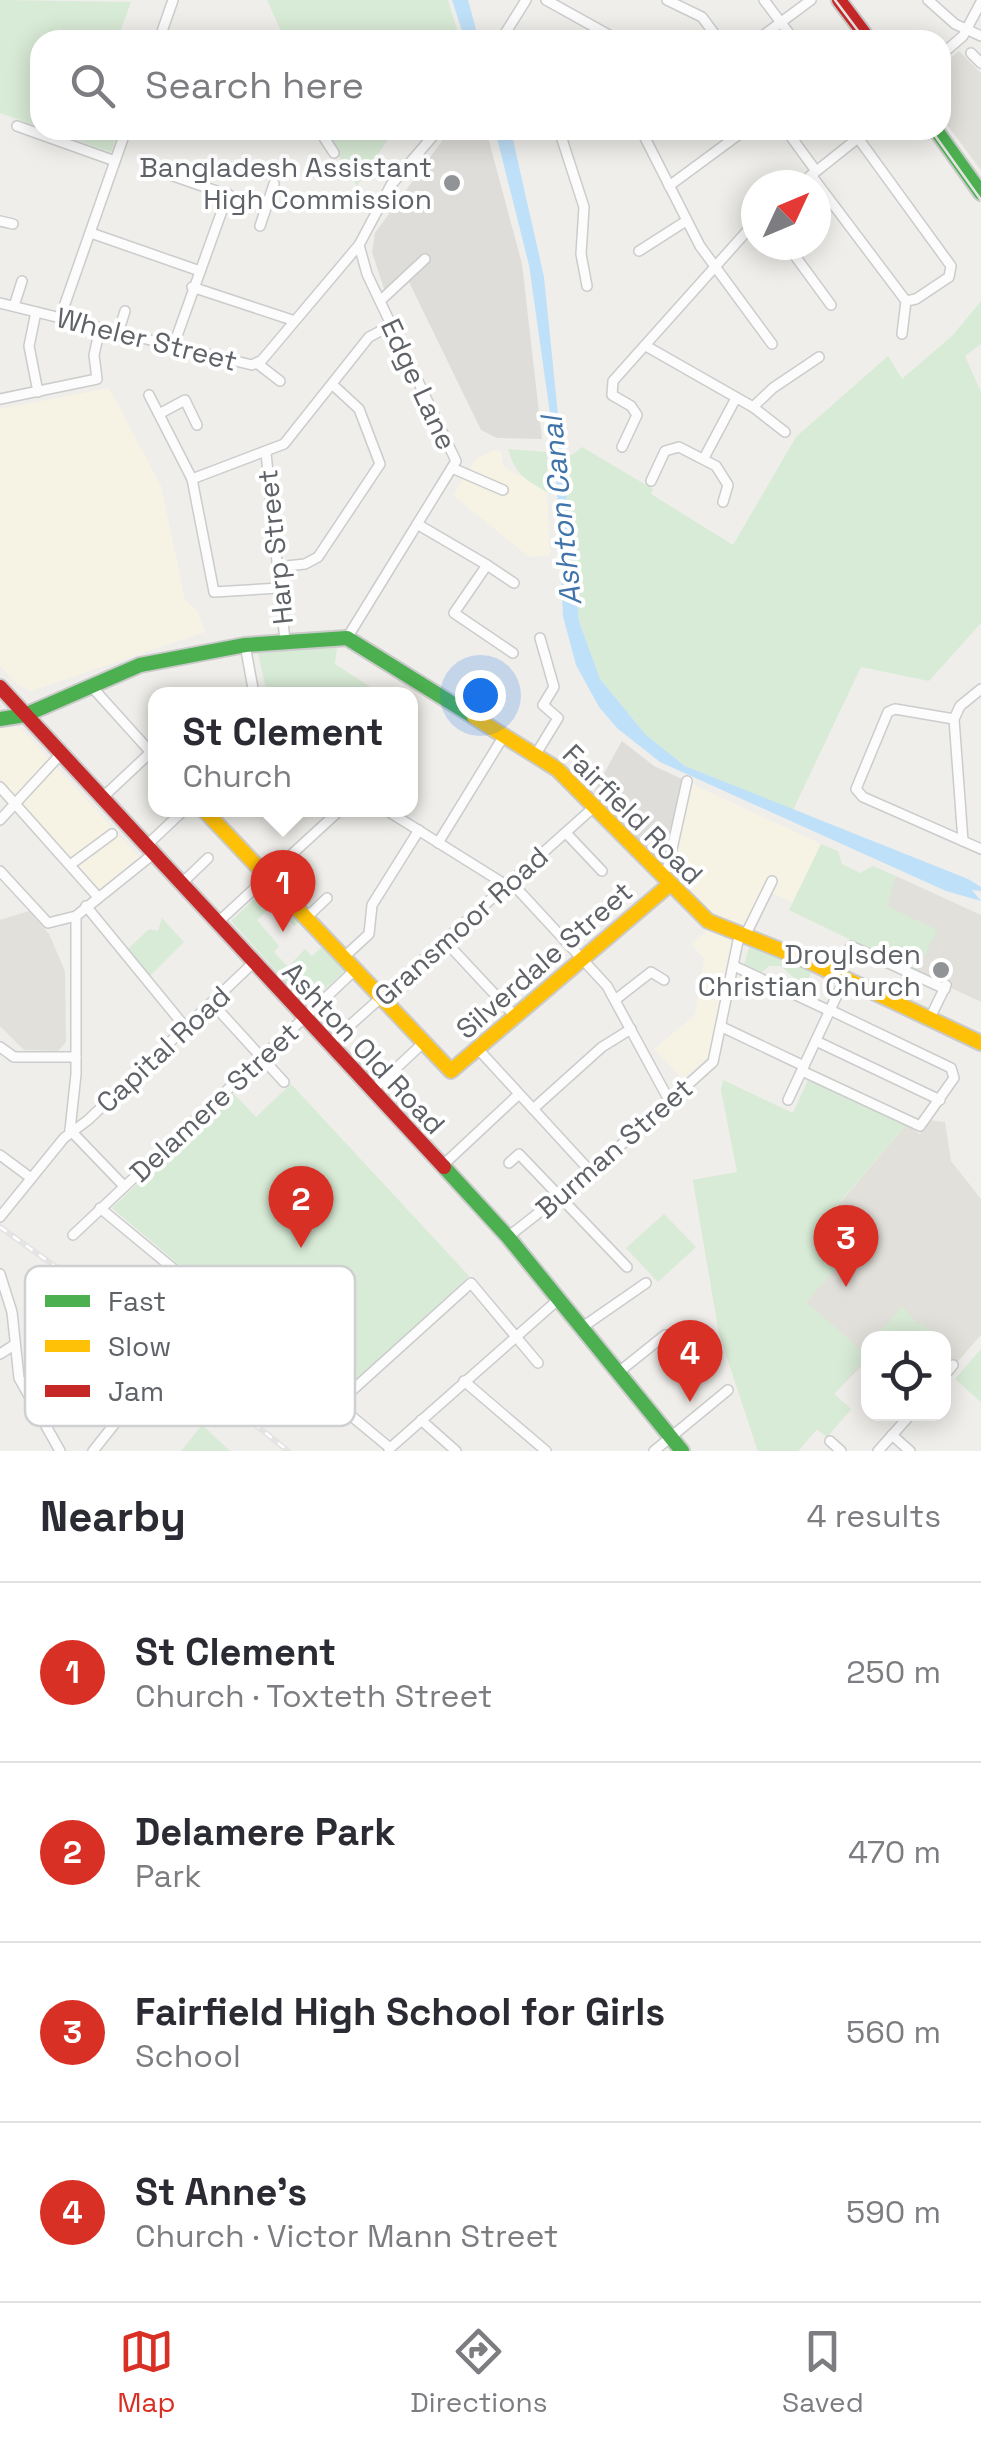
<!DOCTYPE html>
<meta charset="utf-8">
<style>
:root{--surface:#fff;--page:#f7f7f7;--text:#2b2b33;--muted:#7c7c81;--line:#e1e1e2;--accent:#d93025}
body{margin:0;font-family:"Space Grotesk",sans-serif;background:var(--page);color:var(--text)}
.controls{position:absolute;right:30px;bottom:30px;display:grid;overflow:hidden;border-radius:20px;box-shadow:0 5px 25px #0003}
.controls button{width:90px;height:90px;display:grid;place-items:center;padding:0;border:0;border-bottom:2px solid var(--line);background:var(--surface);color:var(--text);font:50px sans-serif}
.compass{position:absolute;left:741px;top:170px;width:90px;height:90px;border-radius:50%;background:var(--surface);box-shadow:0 5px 25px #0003;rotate:46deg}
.you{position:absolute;left:480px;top:695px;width:35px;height:35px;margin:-25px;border:8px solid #fff;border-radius:50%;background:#1a73e8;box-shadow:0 0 0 15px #1a73e833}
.badge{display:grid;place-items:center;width:65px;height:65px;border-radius:50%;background:var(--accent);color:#fff;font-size:32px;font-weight:700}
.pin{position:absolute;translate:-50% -82px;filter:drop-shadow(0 2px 5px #0008)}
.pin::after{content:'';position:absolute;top:52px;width:35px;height:30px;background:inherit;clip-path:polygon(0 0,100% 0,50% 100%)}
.popup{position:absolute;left:148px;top:687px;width:270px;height:130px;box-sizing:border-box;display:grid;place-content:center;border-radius:20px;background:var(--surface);filter:drop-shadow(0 2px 8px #0005);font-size:32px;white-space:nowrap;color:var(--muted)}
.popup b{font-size:38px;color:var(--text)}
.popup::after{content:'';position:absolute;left:50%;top:100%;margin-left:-20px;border:20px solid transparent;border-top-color:var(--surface)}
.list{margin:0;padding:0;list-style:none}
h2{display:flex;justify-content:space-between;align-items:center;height:130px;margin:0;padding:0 40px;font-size:42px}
h2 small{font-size:32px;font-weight:400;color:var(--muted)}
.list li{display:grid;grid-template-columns:65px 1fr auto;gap:30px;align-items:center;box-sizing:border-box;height:180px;padding:0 40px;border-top:2px solid var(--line)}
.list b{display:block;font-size:38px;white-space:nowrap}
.list p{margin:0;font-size:32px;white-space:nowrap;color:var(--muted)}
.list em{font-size:32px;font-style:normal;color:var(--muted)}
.icon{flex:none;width:55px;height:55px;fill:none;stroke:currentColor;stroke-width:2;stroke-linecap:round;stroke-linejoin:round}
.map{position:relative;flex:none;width:981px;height:1451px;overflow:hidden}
.search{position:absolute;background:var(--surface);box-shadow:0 5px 25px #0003;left:30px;right:30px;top:30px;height:110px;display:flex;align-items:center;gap:25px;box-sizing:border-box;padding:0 35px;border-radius:30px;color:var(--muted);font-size:38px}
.sheet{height:850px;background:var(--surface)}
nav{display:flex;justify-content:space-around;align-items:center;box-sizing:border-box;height:140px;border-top:2px solid var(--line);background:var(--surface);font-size:28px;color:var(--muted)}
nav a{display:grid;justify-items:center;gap:5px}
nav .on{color:var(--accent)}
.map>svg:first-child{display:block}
.commercial{fill:#f7f3e4}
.industrial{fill:#dfddda}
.education{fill:#e2e0da}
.green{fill:#d8ebd6}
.water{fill:#bfe0f9}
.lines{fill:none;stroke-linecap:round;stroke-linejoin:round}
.street-casing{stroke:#cbcccc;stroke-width:12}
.fast-casing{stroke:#cacacb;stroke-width:18}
.slow-casing{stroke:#cacacb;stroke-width:18}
.jam-casing{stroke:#cacacb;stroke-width:18}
.street{stroke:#fdfcfc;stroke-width:9}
.fast{stroke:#4caf50;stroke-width:14}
.slow{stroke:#ffc107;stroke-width:14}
.jam{stroke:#c62828;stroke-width:14}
.tram{stroke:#e4e4e4;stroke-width:2.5}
.rail-casing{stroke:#e4e4e4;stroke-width:6}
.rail{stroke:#fff;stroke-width:2.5;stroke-dasharray:8;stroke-linecap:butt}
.poi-dot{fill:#919496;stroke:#fff;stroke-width:4}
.labels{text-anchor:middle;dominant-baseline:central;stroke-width:8;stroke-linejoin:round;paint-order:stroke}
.poi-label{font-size:28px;fill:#5f6368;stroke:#fff;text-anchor:end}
.street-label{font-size:28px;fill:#5f6368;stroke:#fff}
.water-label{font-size:30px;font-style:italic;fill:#4174aa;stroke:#fff}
.key{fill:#fff;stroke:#cfd0d2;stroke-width:2.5}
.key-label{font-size:28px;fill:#5f6368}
</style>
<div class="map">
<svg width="981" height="1451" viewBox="0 0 981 1451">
<rect width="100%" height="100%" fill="#efeeea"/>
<g class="commercial">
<path d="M109 388 161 486 185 600 198 612 205 632 31 691 18 685 0 666V409Z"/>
<path d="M494 450 501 452 503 466 547 492 550 555 529 557 453 495 475 460Z"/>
<path d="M20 727 139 857 100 890 0 779V728Z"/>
<path d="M692 784 821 844 793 903 763 888 742 929 699 905 670 878Z"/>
<path d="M709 929 734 941 711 1054 683 1079 654 1049 695 1015 704 959 691 944Z"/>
</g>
<g class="industrial">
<path d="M450 130H486L522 264 542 439 497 438 481 430 409 282 388 301 372 252 375 233Z"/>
<path d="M622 741 654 766 682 779 665 864H659L592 795Z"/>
</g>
<g class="education">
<path d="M959 51 981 73V170L941 117V66Z"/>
<path d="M896 876 981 915V1002L917 972 886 906Z"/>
<path d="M29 911 49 934 65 971 66 1042 58 1051 24 1050 0 1026V920Z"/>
<path d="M929 1120 945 1122 951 1161 981 1199V1335L952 1368 944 1363V1338H868V1359L834 1394 851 1409 827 1437 817 1429 798 1451H758L719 1333 693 1180 738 1172 827 1218 906 1125 920 1134Z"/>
</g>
<g class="green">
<path d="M0 0 131 2 117 40H40V127L0 113Z"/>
<path d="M267 0H448L460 40H285Z"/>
<path d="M48 130H119L111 152Z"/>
<path d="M323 130H390L392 133 357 186Z"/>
<path d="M981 301V344L965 356 981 392V623L929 681 861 667 793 810 685 766 646 735 600 679 579 621 560 450 572 455 582 447 653 489 651 494 733 545 796 437 888 356 902 379 953 335Z"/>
<path d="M508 449 547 452V492C526 480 515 474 508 449Z"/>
<path d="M337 647 335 664 381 694H267L258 653Z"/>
<path d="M821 844 838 851 842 864 860 873 873 866 896 876 887 906 937 930 917 972 789 910Z"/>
<path d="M267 887 300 921 294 926 274 904 257 920 279 946 274 952 288 967 305 949 312 956 323 946 346 970 307 1005 231 921Z"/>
<path d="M162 918 184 942 150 976 128 949 149 929 158 931Z"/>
<path d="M749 947 812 970 802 994 794 990V978L781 966H769L761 973 744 965Z"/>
<path d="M723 1080 793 1113 808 1080 906 1125 827 1217 859 1243 806 1302 868 1356 834 1394 851 1409 827 1437 817 1429 798 1451H758L719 1333 693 1180 737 1172 721 1090Z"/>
<path d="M291 1084 469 1276 337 1398 112 1208 233 1093 256 1117Z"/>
<path d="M664 1214 696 1247 658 1282 626 1248Z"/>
<path d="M902 1306 918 1325 921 1322 936 1335 934 1338H883L878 1334Z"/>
<path d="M981 1349V1402L955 1379Z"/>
<path d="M202 1425 230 1451H181Z"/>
</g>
<g class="water">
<path d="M452 0H468L479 40H465Z"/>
<path d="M495 130 511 131 544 277 579 621 600 679 646 735 685 766 968 879 981 887V891L972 890 981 901 946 891 660 762 617 728 599 707 576 665 563 616 555 449 529 265Z"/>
</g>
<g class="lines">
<defs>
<g id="street">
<path d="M546 0 618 40"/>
<path d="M667 0 702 17 719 40"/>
<path d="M764 0 794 40"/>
<path d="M928 0 955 24 981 36"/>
<path d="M159 40 173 0"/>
<path d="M501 40 526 0"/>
<path d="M757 40 811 0"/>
<path d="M971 53 981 63"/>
<path d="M941 55 963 36 981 2"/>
<path d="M17 126 115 161"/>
<path d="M319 130 334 153"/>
<path d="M559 130 584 207 581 254 587 286"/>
<path d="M641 130 700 246 772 344"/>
<path d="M786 130 816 171"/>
<path d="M858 138 951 266 949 277 916 299 906 301"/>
<path d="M162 172 265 208"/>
<path d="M811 175 906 301 902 334"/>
<path d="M799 185 868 130"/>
<path d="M669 186 745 130"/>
<path d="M0 221 13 224"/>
<path d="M260 226 274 184"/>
<path d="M91 233 197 270"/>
<path d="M787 245 831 305"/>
<path d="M639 251 686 221"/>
<path d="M192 287 292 320"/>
<path d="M380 301 425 259"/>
<path d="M0 303 252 365 262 360 359 245"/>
<path d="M14 306 22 281"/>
<path d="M36 312 29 346 38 392"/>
<path d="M60 318 126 130"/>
<path d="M118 333 125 311"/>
<path d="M646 346 753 407 785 432"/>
<path d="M173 347 228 194"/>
<path d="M258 364 280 381"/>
<path d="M149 395 192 479 214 592 279 588"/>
<path d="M0 399 97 379 94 355 100 328"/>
<path d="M753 407 773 388 819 357"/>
<path d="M159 414 185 400 197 425"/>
<path d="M622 447 637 415 631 406 612 395 613 381 756 221"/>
<path d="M266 453 285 641"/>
<path d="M704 458 736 398"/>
<path d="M452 468 503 490"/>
<path d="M192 479 284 444 369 337 392 325"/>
<path d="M651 481 665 451 679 447 716 466 728 485 723 502"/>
<path d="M417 524 487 565 454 613 513 653"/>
<path d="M487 565 514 583"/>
<path d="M277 567 305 564 318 557 380 464 359 409 333 385"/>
<path d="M347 638 456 461 367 274 359 245 391 185 438 130"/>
<path d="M245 645 254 694"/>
<path d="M91 686 156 758"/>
<path d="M954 719 895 709 888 712 856 789 863 797 981 849"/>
<path d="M536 754 558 718 543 705 554 687 540 638"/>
<path d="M0 787 98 897"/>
<path d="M103 797 150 753"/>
<path d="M386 810 506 885"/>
<path d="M0 820 60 755"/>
<path d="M566 833 602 871"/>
<path d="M963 841 954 719 960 706 981 689"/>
<path d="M438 843 505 734"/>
<path d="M147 845 184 810"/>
<path d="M70 865 112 834"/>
<path d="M0 871 48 923 76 916"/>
<path d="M660 876 668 867 687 781"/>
<path d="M510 881 607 986 670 1102"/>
<path d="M181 884 208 858"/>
<path d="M86 906 186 1028"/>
<path d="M306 918 327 898"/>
<path d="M217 923 340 810"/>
<path d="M744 938 772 881"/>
<path d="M444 940 515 1016"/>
<path d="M343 958 369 934 372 905 419 830"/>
<path d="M734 966 830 1011"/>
<path d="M838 975 851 946 945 989"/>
<path d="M615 1000 651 972 664 980"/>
<path d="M212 1003 284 1082"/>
<path d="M930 1018 946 985"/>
<path d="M722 1027 804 1066"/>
<path d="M816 1041 940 1100"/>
<path d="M328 1045 594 807"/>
<path d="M0 1047 14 1057H76"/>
<path d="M478 1049 591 1172"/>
<path d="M802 1071 920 1126 954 1078 951 1068 830 1010"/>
<path d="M373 1090 422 1044"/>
<path d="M788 1100 845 978"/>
<path d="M533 1109 602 1047 631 1029"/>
<path d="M70 1130 76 1074V916L152 855"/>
<path d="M70 1130 124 1186"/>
<path d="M0 1155 31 1178"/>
<path d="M509 1163 519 1154 627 1267"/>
<path d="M442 1166 519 1094"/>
<path d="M100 1208 390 1448"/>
<path d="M0 1217 64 1138 88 1120 252 964"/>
<path d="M73 1235 355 970"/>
<path d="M509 1236 591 1172 713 1062 739 936"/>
<path d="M0 1274 12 1312 19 1378 60 1451"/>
<path d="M584 1326 646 1283"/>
<path d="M0 1354 14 1345"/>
<path d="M620 1371 665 1335"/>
<path d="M944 1376 953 1365"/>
<path d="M464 1381 546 1451"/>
<path d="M336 1405 471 1283 538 1363"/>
<path d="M42 1420 81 1375"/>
<path d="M421 1420 456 1451"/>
<path d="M892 1435 910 1451"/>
<path d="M830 1441 841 1451"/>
<path d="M389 1449 560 1298"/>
<path d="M93 1451 128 1407"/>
<path d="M654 1451 728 1390"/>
<path d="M878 1451 911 1414"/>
</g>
<g id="fast">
<path d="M936 130 981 193"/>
<path d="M0 719 25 715 140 665 245 645 347 638 474 717"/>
<path d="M444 1167 508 1237 682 1451"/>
</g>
<g id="slow">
<path d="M474 717 557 769 708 921 808 961 981 1043"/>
<path d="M204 810 451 1071 669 885"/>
</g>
<g id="jam">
<path d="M839 0 869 40"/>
<path d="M0 687 444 1167"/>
</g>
</defs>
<use href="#street" class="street-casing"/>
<use href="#fast" class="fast-casing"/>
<use href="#slow" class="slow-casing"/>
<use href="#jam" class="jam-casing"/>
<use href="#street" class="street"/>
<use href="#fast" class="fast"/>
<use href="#slow" class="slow"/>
<use href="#jam" class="jam"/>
<g class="tram">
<path d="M835 0 865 40"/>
<path d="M931 130 981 200"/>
</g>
<defs>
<path id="rail" d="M0 1227 87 1289 288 1451"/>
</defs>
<use href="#rail" class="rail-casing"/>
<use href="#rail" class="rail"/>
</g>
<g class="poi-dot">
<circle cx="452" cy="183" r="10"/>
<circle cx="941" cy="970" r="10"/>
</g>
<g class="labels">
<g class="poi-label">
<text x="432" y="167">Bangladesh Assistant<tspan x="432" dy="32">High Commission</tspan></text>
<text x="921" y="954">Droylsden<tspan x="921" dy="32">Christian Church</tspan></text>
</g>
<g class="street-label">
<text transform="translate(147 339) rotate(14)">Wheler Street</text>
<text transform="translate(419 384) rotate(65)">Edge Lane</text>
<text transform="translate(275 547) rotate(-96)">Harp Street</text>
<text transform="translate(633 814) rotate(45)">Fairfield Road</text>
<text transform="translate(461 926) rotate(-42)">Gransmoor Road</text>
<text transform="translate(544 960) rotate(-41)">Silverdale Street</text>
<text transform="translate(364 1048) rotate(47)">Ashton Old Road</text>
<text transform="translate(163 1049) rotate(-43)">Capital Road</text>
<text transform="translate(214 1102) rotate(-43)">Delamere Street</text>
<text transform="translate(614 1148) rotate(-41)">Burman Street</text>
</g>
<g class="water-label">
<text transform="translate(561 511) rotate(-96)">Ashton Canal</text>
</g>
</g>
<rect x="25" y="1266" width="330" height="160" rx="15" class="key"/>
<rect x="45" y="1295" width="45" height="12" fill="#4caf50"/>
<rect x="45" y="1340" width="45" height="12" fill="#ffc107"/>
<rect x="45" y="1385" width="45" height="12" fill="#c62828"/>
<g class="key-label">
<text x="108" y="1311">Fast</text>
<text x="108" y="1356">Slow</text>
<text x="108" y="1401">Jam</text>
</g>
</svg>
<div class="controls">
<button><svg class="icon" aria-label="locate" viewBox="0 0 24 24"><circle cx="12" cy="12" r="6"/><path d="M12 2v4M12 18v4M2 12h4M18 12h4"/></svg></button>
</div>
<svg class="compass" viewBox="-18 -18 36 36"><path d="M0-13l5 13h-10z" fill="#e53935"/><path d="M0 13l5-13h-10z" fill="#7c7c81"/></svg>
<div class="you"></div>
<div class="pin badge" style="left:283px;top:932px">1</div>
<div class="popup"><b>St Clement</b>Church</div>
<div class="pin badge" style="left:301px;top:1248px">2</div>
<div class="pin badge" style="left:846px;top:1287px">3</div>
<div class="pin badge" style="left:690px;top:1402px">4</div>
<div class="search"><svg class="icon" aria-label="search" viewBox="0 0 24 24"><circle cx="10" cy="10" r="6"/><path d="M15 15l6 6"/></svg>Search here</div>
</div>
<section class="sheet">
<h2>Nearby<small>4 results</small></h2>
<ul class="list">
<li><span class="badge">1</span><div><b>St Clement</b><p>Church · Toxteth Street</p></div><em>250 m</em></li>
<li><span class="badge">2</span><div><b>Delamere Park</b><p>Park</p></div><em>470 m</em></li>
<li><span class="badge">3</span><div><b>Fairfield High School for Girls</b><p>School</p></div><em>560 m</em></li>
<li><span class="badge">4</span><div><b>St Anne's</b><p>Church · Victor Mann Street</p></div><em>590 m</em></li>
</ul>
</section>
<nav>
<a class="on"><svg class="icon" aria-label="map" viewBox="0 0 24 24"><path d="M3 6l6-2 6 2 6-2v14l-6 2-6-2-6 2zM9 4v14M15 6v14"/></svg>Map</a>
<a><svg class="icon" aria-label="directions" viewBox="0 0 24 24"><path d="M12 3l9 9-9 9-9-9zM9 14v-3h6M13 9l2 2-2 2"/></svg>Directions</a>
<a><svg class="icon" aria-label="saved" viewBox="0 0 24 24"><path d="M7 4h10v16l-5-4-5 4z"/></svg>Saved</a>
</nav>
